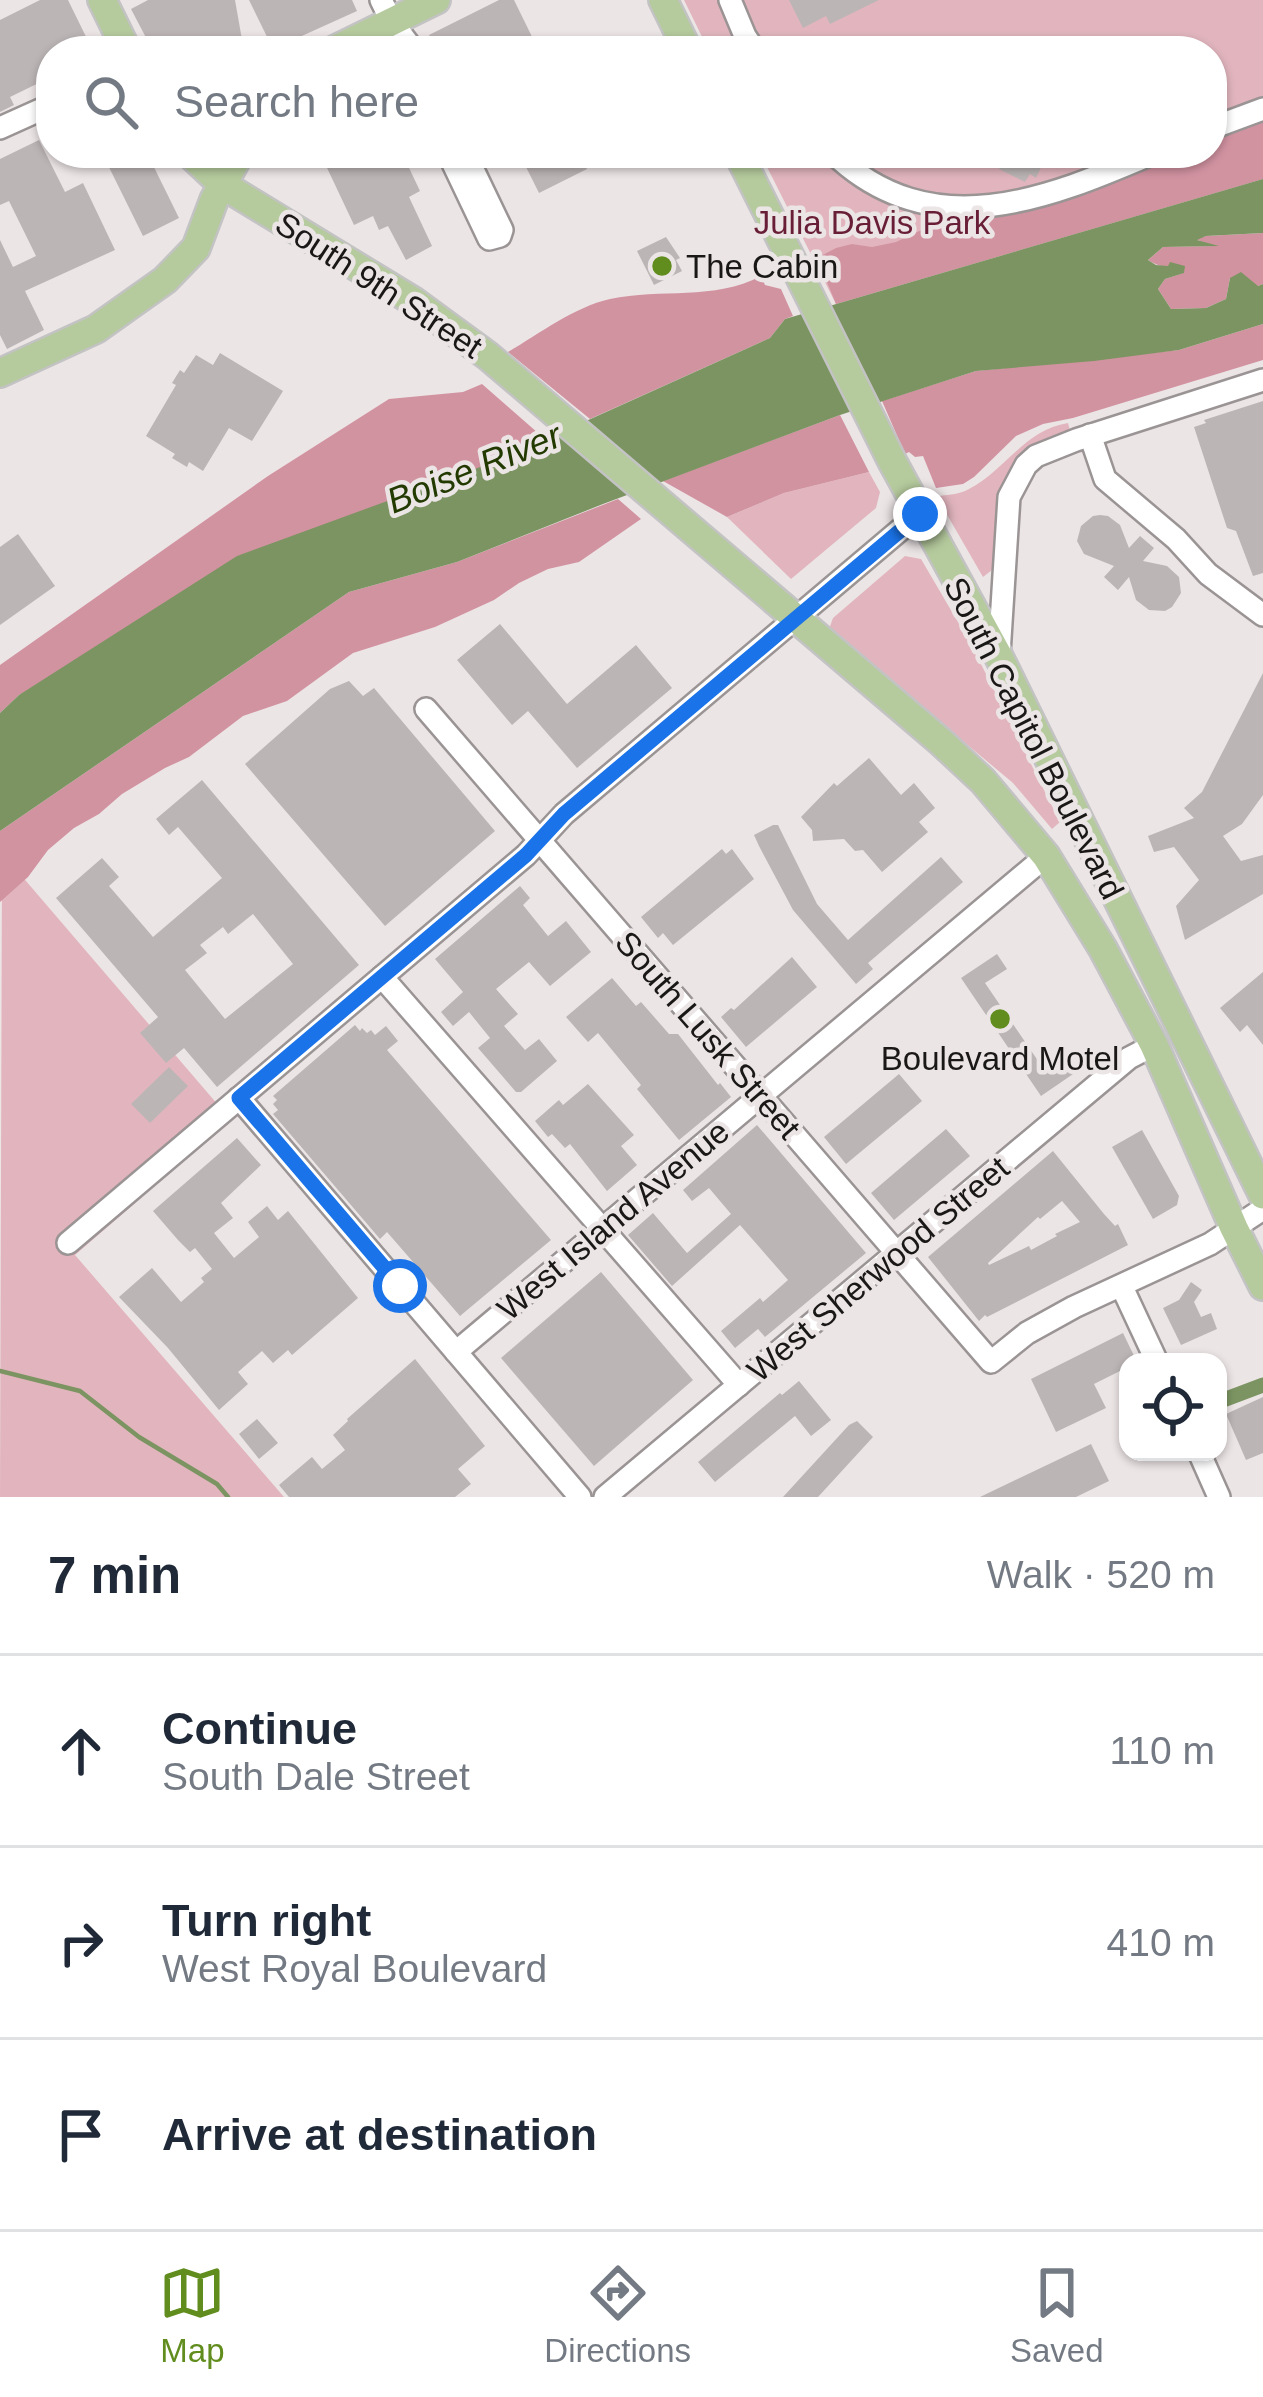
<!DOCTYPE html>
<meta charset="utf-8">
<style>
:root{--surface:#fff;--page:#f6f6f7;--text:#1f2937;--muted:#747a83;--line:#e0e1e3;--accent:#618d1e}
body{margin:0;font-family:Arial,sans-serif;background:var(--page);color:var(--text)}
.controls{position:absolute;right:36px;bottom:36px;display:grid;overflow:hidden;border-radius:24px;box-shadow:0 3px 9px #0004}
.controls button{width:108px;height:108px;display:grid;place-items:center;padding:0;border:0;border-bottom:3px solid var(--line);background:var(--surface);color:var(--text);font:60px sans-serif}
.stop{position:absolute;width:36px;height:36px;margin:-27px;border:9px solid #1a73e8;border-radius:50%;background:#fff}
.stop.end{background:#1a73e8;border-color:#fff;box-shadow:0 3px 12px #0008}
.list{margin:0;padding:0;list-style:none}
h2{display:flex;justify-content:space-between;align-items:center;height:156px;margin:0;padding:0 48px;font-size:51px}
h2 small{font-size:39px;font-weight:400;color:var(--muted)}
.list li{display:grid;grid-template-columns:78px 1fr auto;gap:36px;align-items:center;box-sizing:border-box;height:192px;padding:0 48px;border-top:3px solid var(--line)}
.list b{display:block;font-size:45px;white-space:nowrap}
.list p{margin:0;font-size:39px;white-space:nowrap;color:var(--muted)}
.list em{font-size:39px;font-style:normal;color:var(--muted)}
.icon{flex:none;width:66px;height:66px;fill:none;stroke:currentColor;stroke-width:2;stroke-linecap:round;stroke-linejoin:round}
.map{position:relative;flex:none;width:1263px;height:1497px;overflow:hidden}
.search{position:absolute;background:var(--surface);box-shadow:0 3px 9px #0004;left:36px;right:36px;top:36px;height:132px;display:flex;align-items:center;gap:30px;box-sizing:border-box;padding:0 42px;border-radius:48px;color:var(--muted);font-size:45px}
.sheet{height:732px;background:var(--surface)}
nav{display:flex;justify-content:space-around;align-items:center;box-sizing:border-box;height:168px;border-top:3px solid var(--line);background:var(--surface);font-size:33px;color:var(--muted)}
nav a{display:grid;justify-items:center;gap:6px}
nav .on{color:var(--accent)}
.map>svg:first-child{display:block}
.green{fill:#e2b5be}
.forest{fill:#d293a1}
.water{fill:#7c9462}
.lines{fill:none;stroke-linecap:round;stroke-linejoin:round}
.stream{stroke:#7c9462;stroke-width:4.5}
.canal{stroke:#7c9462;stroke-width:15}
.building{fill:#bcb5b6;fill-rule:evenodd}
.minor-casing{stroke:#9b9495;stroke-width:26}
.major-casing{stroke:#c3c3c3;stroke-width:32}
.minor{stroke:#fff;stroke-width:21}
.major{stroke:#b5ca9d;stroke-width:27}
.route{stroke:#1a73e8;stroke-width:15}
.poi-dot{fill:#618d1e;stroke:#ece5e6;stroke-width:4.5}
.labels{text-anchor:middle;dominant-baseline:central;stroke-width:9;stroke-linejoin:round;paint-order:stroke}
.park-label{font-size:33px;fill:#681e36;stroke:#ece5e6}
.poi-label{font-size:33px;fill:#1a1717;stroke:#ece5e6;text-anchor:start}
.street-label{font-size:33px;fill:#1a1717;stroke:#ece5e6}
.water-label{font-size:36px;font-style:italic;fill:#223900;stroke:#ece5e6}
</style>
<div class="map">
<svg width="1263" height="1497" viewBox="0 0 1263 1497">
<rect width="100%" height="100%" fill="#ece5e6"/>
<g class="green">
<path d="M684 0H1263V179L836 304 760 153H1212V51H709Z"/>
<path d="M1068 423 1071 434 1000 501 994 563 992 570 983 577 938 499 940 496C951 494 958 495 969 489 1006 470 1024 430 1068 423Z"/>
<path d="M869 472 880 492 876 508 791 579 727 517 784 493Z"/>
<path d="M905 556 921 559 972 646 1060 822 1052 829 1013 783 829 629 833 618Z"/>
<path d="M2 853 231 1120 75 1255 284 1497H0Z"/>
</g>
<g class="forest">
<path d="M1263 119V179L836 304 817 258 836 248 852 244 872 247 896 242 945 219 999 215 1037 207 1095 188 1183 153H1212V140Z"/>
<path d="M1263 233V284L1258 286 1230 278 1226 299 1206 308 1171 309 1158 289 1165 279 1183 273C1171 268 1158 267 1148 260L1163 247 1213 246 1195 239 1206 236Z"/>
<path d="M761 276 765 285 781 289 793 316 785 319 770 338 590 419 508 352C539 334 574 307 610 299 661 288 714 301 761 276Z"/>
<path d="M1263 324V360L1073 418 1043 424 1016 436 974 477 963 484 936 488 923 456 915 457 909 452 905 454 882 401 976 371 1179 350Z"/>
<path d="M482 384 546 440 19 695 0 713V665L268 476 389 399 463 392Z"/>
<path d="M840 415 869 472 784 493 727 517 663 481Z"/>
<path d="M618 499 641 519 579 562 548 569 519 583 494 600 435 627 353 653 287 701 243 716 189 757 165 768 122 794 99 814 74 828 48 850 28 877 0 902V831L349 592 457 562Z"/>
</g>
<path class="water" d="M1263 179V233L1206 236 1197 240 1219 246 1163 247 1148 260 1156 265 1168 266 1170 262 1185 266 1184 273 1165 279 1158 289 1171 309 1206 308 1226 299 1230 278 1241 272 1258 286 1263 284V324L1179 350 1094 361 976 371 840 415 603 504 457 562 349 592 0 831V713L19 695 237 556 502 459 770 338 785 319Z"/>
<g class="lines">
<path class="stream" d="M0 1371 80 1391 139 1437 217 1484 228 1497"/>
<path class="canal" d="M1218 1402 1263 1385"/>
</g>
<g class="building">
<path d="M40 0H68L93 51H51V77L10 97 14 105 0 112V20Z"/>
<path d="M148 0H235L244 51H153L131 9Z"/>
<path d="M249 0H352L357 11 273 49Z"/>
<path d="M499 0H514L539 51H436L429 35Z"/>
<path d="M789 0H879L830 24 826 16 803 28Z"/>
<path d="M39 140 65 192 83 183 115 250 25 291 44 330 7 349 0 335V240L13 267 36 256 9 201 0 205V159Z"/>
<path d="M102 153H147L179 218 143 236Z"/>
<path d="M320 153H402L420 191 409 197 432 246 406 260 388 226 379 230 373 216 354 225Z"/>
<path d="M519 153H579L587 169 539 193Z"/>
<path d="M987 153H1019L1042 165 1036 178 1030 174 1025 182 999 169 1004 161Z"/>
<path d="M666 237 680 258 676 260 682 271 654 285 637 251Z"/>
<path d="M220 353 283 391 252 441 229 428 203 471 189 462 187 467 172 458 175 454 146 436 176 385 172 383 180 370 184 373 196 355 213 365Z"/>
<path d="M1263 401V573L1253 576 1236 531 1227 528 1194 427 1206 423 1204 420Z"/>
<path d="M1100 515 1108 516 1120 525 1129 548 1140 536 1154 548 1143 561 1167 566 1179 577 1181 593 1172 607 1165 611 1149 610 1136 600 1129 577 1118 590 1104 577 1114 566 1084 554 1077 541 1081 526 1093 516Z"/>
<path d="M18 534 55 586 0 625V547Z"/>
<path d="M500 624 567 704 636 645 672 688 577 768 528 711 512 725 457 660Z"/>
<path d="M1263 673V795L1242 824 1223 836 1241 861 1263 855V894L1185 940 1176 906 1199 880 1174 847 1154 852 1148 836 1194 818 1184 808 1202 792Z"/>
<path d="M349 681 363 696 374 688 495 831 385 926 245 764 330 689Z"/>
<path d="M869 758 901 795 914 783 935 808 919 822 928 832 882 872 863 850 855 851 844 839 813 841 812 830 801 817 834 783 837 786Z"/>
<path d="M202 780 359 965 217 1087 184 1048 166 1063 140 1033 158 1017 56 898 102 858 119 877 109 886 153 937 222 878 178 827 169 835 156 819ZM253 914 293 964 225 1019 185 970 207 953 200 945 223 927 228 934Z"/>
<path d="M773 825H778L817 904 848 940 941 857 963 882 868 963 873 969 856 984 793 910 759 846 754 835Z"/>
<path d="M722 849 726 854 732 849 754 879 673 945 663 933 658 938 641 917Z"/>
<path d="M520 886 530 898 523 905 548 936 566 921 591 952 550 986 529 962 496 989 518 1014 504 1026 525 1050 539 1039 557 1061 521 1092H516L478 1048 490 1038 469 1012 453 1026 441 1012 463 992 435 959Z"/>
<path d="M997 954 1007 969 985 983 1045 1071 1069 1055 1079 1070 1041 1096 961 978Z"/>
<path d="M792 957 817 987 746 1047 721 1017 731 1008 734 1010Z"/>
<path d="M1263 972V1045L1247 1025 1240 1032 1220 1008Z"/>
<path d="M612 978 636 1006 641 1002 669 1034H678L718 1085 720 1083 731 1097 679 1140 637 1089 641 1085 598 1033 588 1042 566 1017Z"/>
<path d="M355 1025 360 1031 362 1028 367 1033 371 1030 375 1035 386 1026 398 1041 387 1050 551 1240 460 1316 387 1232 380 1239 273 1114 278 1110 273 1104 277 1100 273 1096Z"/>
<path d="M169 1067 188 1086 150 1123 131 1104Z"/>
<path d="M899 1074 922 1101 846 1164 824 1137Z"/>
<path d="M588 1084 634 1135 621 1146 637 1165 607 1191 570 1144 565 1148 552 1134 548 1137 535 1121 559 1100 563 1105Z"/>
<path d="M757 1125 866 1253 765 1337 758 1329 735 1348 721 1331 760 1298 763 1302 788 1280 740 1225 672 1286 628 1235 653 1213 687 1253 731 1214 709 1188 692 1201 683 1190Z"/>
<path d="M946 1129 970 1156 894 1220 871 1193Z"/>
<path d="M1142 1130 1179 1196 1177 1205 1153 1219 1112 1147Z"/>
<path d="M237 1138 261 1165 221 1203 233 1218 214 1233 234 1258 259 1237 248 1222 267 1206 278 1220 288 1211 358 1298 292 1355 288 1350 273 1363 262 1351 238 1372 248 1384 219 1410 168 1348 119 1297 152 1268 181 1302 204 1282 201 1278 212 1269 195 1248 190 1252 178 1240 153 1211Z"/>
<path d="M1053 1151 1104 1214 1115 1226 1118 1224 1128 1245 987 1317 985 1315 979 1321 928 1257ZM1062 1201 1080 1222 1055 1234 1057 1236 1031 1250 1029 1246 989 1265 988 1263 1038 1217 1040 1219Z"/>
<path d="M601 1272 693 1380 594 1466 501 1358Z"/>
<path d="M1191 1282 1202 1290 1194 1302 1201 1317 1211 1313 1217 1329 1181 1345 1163 1308 1179 1300Z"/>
<path d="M1123 1333 1137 1362H1128V1367L1094 1384 1106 1408 1056 1432 1031 1379Z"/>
<path d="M415 1359 485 1446 458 1469 471 1484 455 1497H289L279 1485 312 1457 322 1469 345 1450 333 1435 348 1421 347 1419Z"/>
<path d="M799 1381 831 1420 811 1436 795 1416 715 1482 698 1462 780 1393 782 1395Z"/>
<path d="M1263 1397V1453L1246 1460 1226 1414Z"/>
<path d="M257 1419 278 1443 259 1459 239 1434Z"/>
<path d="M857 1421 873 1437 818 1497H783L849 1425Z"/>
<path d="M1091 1444 1109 1481 1076 1497H980Z"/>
</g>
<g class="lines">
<defs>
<g id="minor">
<path d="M381 0 392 22 397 51"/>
<path d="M730 0 745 36 755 51"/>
<path d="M392 22 414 51"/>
<path d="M0 128 51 105"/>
<path d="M1212 128 1263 109"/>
<path d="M448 153 489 239 500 236 502 230 465 153"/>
<path d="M833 153C931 247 1047 199 1154 153"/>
<path d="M1090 435 1105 479 1176 539 1208 574 1263 615"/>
<path d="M999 654 1009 497 1026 465 1036 456 1076 440 1263 380"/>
<path d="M426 709 991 1362 1027 1333 1074 1307 1210 1244 1263 1209"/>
<path d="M382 977 739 1385"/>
<path d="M239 1098 580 1497"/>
<path d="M68 1243 526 855 564 814 919 514"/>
<path d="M1122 1287 1157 1362"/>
<path d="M456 1352 1046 856"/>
<path d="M1199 1452 1219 1497"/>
<path d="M605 1497 1129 1058 1154 1045"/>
</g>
<g id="major">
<path d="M102 0 127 51"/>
<path d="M663 0 688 51"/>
<path d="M332 51 436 0"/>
<path d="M189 153 223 185 413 301 488 356 940 741 983 781 1046 856 1103 949 1154 1045 1234 1228 1263 1286"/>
<path d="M738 153 892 461 998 655 1263 1195"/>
<path d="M0 373 96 329 165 280 196 248 214 200 240 153"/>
</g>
</defs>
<use href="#minor" class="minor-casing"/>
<use href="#major" class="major-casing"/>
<use href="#minor" class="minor"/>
<use href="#major" class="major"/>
</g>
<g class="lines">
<path class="route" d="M400 1286 239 1098 526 855 564 814 920 514"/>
</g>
<g class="poi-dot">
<circle cx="662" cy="266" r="12"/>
<circle cx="1000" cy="1019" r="12"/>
</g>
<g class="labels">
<g class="park-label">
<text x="872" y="222">Julia Davis Park</text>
</g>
<g class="poi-label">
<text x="686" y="266">The Cabin</text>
<text x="1000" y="1058" text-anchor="middle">Boulevard Motel</text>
</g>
<g class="street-label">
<text transform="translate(379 285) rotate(33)">South 9th Street</text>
<text transform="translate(1034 738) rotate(63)">South Capitol Boulevard</text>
<text transform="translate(708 1035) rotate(49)">South Lusk Street</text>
<text transform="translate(613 1220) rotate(-40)">West Island Avenue</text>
<text transform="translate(878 1269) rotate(-40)">West Sherwood Street</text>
</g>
<g class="water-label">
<text transform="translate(474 468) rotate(-22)">Boise River</text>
</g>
</g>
</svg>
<div class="controls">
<button><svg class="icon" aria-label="locate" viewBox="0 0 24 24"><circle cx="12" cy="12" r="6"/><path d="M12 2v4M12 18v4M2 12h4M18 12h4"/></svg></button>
</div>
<div class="stop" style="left:400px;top:1286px"></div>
<div class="stop end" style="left:920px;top:514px"></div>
<div class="search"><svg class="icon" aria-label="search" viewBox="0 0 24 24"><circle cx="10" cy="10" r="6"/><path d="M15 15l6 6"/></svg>Search here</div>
</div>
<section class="sheet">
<h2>7 min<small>Walk · 520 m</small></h2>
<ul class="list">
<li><svg class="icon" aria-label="ahead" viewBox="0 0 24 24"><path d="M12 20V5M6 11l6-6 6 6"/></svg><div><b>Continue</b><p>South Dale Street</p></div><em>110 m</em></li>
<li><svg class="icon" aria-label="right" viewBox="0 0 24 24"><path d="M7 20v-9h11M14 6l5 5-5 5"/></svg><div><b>Turn right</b><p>West Royal Boulevard</p></div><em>410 m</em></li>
<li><svg class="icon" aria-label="arrive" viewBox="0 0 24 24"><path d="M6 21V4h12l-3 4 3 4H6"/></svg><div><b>Arrive at destination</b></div></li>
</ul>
</section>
<nav>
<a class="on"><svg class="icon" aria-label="map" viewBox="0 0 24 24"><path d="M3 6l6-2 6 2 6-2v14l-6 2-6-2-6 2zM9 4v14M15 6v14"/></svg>Map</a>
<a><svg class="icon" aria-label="directions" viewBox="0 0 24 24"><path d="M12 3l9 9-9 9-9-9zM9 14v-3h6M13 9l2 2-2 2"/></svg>Directions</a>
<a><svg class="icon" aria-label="saved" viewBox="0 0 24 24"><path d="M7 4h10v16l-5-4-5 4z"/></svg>Saved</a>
</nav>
